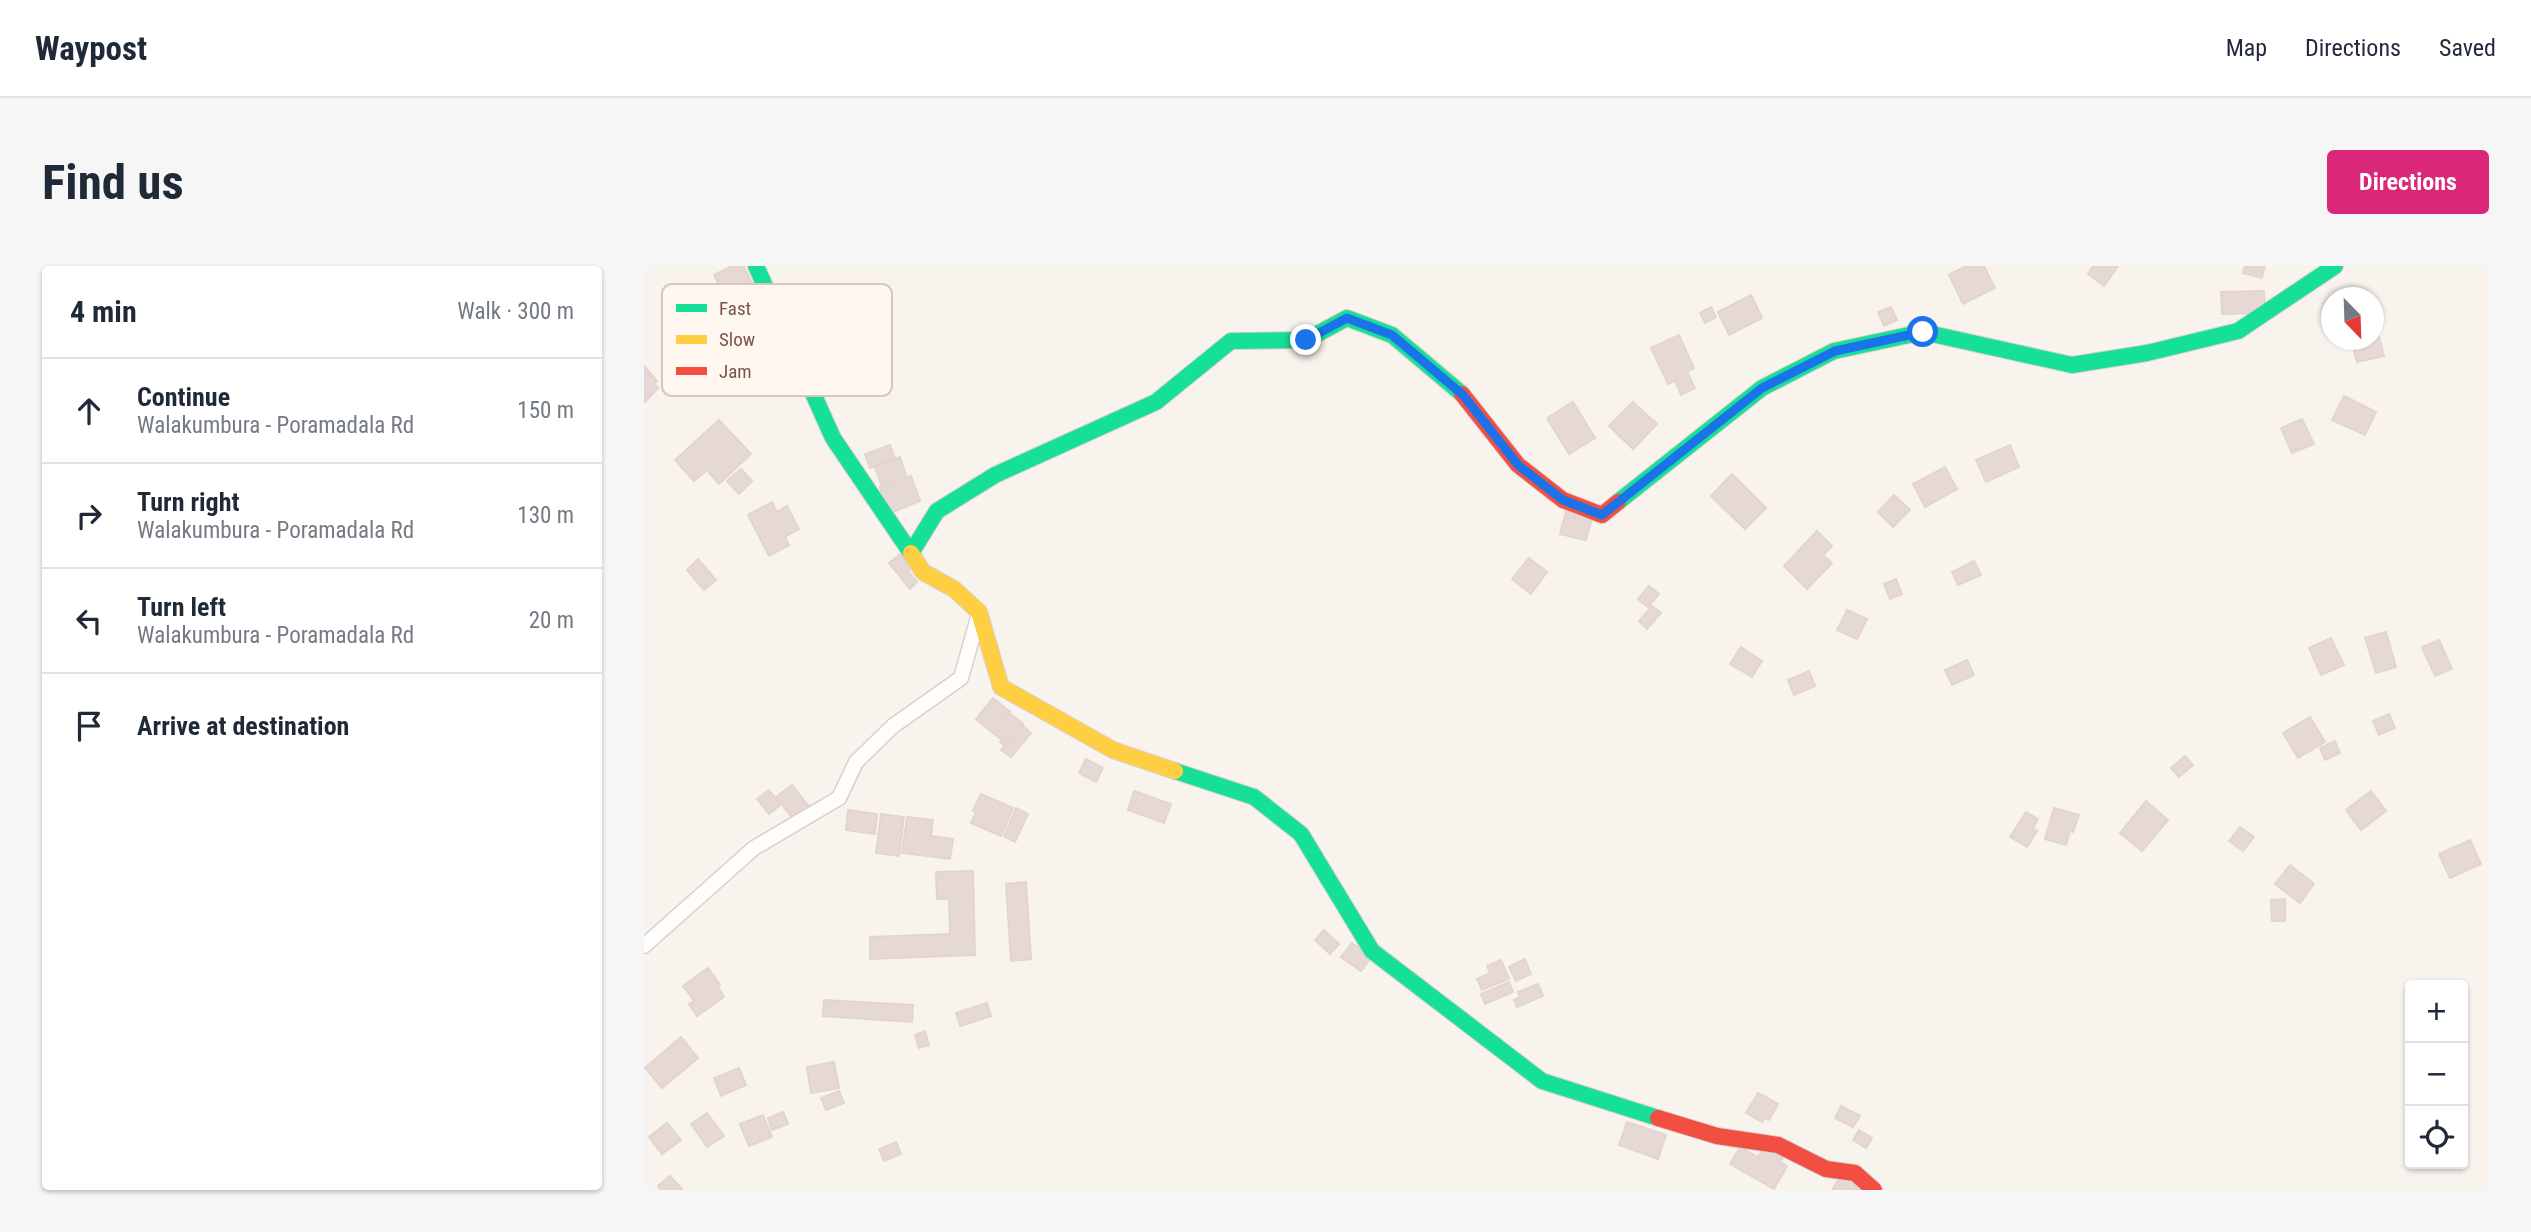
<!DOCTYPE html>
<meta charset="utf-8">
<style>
:root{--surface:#fff;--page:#f6f6f7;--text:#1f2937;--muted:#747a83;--line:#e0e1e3;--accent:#db2777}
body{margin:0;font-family:"Roboto Condensed",sans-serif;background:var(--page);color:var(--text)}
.controls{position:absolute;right:21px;bottom:21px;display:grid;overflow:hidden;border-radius:7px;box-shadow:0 2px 5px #0004}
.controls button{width:63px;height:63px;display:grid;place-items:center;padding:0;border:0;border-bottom:2px solid var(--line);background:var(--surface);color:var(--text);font:35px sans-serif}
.compass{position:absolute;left:1677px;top:21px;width:63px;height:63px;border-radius:50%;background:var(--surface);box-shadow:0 2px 5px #0004;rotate:157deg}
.stop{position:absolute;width:21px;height:21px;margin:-16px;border:5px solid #1a73e8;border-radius:50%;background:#fff}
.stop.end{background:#1a73e8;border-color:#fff;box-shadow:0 2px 7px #0008}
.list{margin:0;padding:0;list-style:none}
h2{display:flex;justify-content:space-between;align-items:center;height:91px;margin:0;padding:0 28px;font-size:30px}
h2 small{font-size:23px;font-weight:400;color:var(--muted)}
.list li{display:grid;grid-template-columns:46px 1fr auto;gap:21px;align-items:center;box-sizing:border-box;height:105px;padding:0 28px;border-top:2px solid var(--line)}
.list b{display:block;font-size:26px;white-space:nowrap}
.list p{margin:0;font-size:23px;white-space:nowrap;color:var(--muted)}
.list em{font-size:23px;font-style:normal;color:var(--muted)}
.icon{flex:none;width:38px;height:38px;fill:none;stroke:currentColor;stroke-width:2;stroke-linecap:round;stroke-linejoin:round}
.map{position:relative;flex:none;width:1845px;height:924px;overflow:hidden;border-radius:7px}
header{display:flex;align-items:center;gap:42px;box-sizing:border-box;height:98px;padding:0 35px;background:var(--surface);border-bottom:2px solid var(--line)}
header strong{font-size:33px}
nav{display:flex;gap:38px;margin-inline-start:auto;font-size:24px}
.intro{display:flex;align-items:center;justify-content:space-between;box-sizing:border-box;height:168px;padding:0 42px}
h1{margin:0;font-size:49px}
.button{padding:18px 32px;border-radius:7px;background:var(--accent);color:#fff;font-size:24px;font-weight:700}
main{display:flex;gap:42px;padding:0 42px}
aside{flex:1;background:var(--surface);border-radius:7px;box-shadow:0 2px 5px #0004}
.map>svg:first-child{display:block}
.building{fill:#e6d9d5;stroke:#e2d5cf;stroke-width:2}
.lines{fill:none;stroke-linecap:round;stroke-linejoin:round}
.street-casing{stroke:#d8cfca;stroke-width:17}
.fast-casing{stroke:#dad0cb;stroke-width:18}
.slow-casing{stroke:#dad0cb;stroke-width:18}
.jam-casing{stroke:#dad0cb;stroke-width:18}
.street{stroke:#fefdfc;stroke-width:14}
.fast{stroke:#16e098;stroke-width:16}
.slow{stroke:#ffcf43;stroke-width:16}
.jam{stroke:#f24e42;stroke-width:16}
.route{stroke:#1a73e8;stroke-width:9}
.key{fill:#fff7f0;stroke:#d7c6be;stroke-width:2}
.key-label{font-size:19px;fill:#7a544a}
</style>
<header>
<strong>Waypost</strong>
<nav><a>Map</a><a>Directions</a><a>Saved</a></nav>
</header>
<div class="intro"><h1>Find us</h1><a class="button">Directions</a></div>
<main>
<aside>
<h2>4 min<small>Walk · 300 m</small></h2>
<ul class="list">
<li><svg class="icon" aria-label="ahead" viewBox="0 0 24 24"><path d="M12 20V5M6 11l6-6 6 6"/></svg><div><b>Continue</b><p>Walakumbura - Poramadala Rd</p></div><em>150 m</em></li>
<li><svg class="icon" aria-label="right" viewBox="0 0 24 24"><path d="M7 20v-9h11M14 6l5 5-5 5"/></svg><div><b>Turn right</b><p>Walakumbura - Poramadala Rd</p></div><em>130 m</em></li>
<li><svg class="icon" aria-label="left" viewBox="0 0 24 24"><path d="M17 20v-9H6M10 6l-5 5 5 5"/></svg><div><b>Turn left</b><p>Walakumbura - Poramadala Rd</p></div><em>20 m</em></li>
<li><svg class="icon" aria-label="arrive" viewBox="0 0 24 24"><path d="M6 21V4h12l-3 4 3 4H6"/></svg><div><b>Arrive at destination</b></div></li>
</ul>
</aside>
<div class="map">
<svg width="1845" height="924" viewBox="0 0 1845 924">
<rect width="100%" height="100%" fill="#f9f3ee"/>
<g class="building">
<path d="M88 0H100L112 26 84 39 70 9Z"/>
<path d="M1322 0H1340L1351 22 1319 38 1305 9Z"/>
<path d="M1449 0H1474L1460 20 1444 8Z"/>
<path d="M1601 0H1621L1618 12 1599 7Z"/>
<path d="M1620 25 1621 47 1578 48 1577 26Z"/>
<path d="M1107 29 1118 52 1085 69 1074 46Z"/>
<path d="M1067 41 1072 51 1061 57 1056 47Z"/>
<path d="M1247 41 1253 54 1240 60 1234 46Z"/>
<path d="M1730 52 1740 90 1713 96 1707 74H1730Z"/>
<path d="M1035 69 1050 102 1043 106 1051 122 1037 129 1031 115 1024 118 1007 82Z"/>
<path d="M0 100 13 115 10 118 14 122 0 137Z"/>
<path d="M1700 130 1732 146 1721 169 1688 154Z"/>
<path d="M929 136 951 172 925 188 903 152Z"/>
<path d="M989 136 1013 158 989 183 965 160Z"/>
<path d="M1658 153 1670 178 1648 187 1637 162Z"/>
<path d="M75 154 107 188 75 218 63 204 50 215 31 194Z"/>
<path d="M246 179 251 193 226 202 221 188Z"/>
<path d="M1366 179 1375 201 1342 216 1332 194Z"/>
<path d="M256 191 263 212 238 221 231 201Z"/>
<path d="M1301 201 1313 223 1281 241 1269 218Z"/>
<path d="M97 203 108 215 95 228 83 215Z"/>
<path d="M1088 208 1122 242 1101 263 1067 230Z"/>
<path d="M267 210 276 235 244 248 236 221Z"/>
<path d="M1250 229 1266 244 1249 261 1234 246Z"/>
<path d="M128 236 133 246 143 240 155 263 141 271 145 279 125 290 104 249Z"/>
<path d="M923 242 949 249 942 274 916 268Z"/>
<path d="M1173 265 1188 280 1179 289 1188 297 1163 323 1140 300Z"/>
<path d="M257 288 268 302 264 305 273 316 266 323 245 297Z"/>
<path d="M885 292 903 306 887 328 868 313Z"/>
<path d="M54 293 72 314 60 324 43 304Z"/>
<path d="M1330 295 1337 309 1314 319 1308 306Z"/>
<path d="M1252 313 1258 328 1246 333 1240 318Z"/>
<path d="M1005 320 1015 328 1004 341 994 333Z"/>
<path d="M1008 340 1017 347 1003 363 995 355Z"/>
<path d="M1203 344 1223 353 1213 373 1193 364Z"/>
<path d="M1742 366 1752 401 1732 407 1721 372Z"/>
<path d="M1687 372 1700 399 1677 409 1665 382Z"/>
<path d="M1795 374 1808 403 1791 410 1778 381Z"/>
<path d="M1097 381 1118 395 1108 411 1086 398Z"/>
<path d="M1323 394 1330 409 1308 419 1301 404Z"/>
<path d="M1165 405 1171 420 1150 429 1144 414Z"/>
<path d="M349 432 366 446 349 467 332 453Z"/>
<path d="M365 447 379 458 361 480 356 476 358 474 349 467Z"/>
<path d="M1745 448 1751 462 1735 469 1729 455Z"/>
<path d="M1666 451 1681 476 1654 492 1639 467Z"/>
<path d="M378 459 387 467 367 491 357 484Z"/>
<path d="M1691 475 1696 487 1681 494 1676 482Z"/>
<path d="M1541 490 1549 499 1535 511 1527 502Z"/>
<path d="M442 493 459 502 452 516 435 507Z"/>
<path d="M148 519 166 542 150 554 132 531Z"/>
<path d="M125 524 136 539 125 548 113 533Z"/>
<path d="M490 525 527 538 520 557 484 544Z"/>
<path d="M1727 525 1742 545 1717 564 1702 544Z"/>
<path d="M337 528 369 542 357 570 327 557 332 546 329 545Z"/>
<path d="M1502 535 1524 554 1498 585 1476 567Z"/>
<path d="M372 542 384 548 371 576 360 570Z"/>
<path d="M1410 542 1435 549 1429 566 1426 565 1422 579 1401 573Z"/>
<path d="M204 544 233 548 231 568 202 564Z"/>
<path d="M1382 546 1394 553 1389 562 1393 565 1383 581 1366 571Z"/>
<path d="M237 548 260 551 255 590 232 587Z"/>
<path d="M263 551 289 554 287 570 309 573 306 593 258 587Z"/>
<path d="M1596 561 1610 571 1599 585 1585 575Z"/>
<path d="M1826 574 1837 598 1806 612 1795 588Z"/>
<path d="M1646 599 1670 618 1656 637 1631 618Z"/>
<path d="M329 605 331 689 226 693V671L306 668 305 633H293L292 606Z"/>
<path d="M382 616 387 693 367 695 362 618Z"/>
<path d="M1641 633V655H1628L1627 634Z"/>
<path d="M680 664 695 678 686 688 671 674Z"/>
<path d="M708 677 727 691 717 705 697 691Z"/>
<path d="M881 693 887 708 872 715 865 701Z"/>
<path d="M857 694 865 713 838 724 833 713 846 707 843 700Z"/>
<path d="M64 702 76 719 74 721 80 731 53 750 45 738 50 735 39 720Z"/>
<path d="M865 716 869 726 841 738 837 728Z"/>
<path d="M894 718 899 730 873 741 870 734 876 731 874 726Z"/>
<path d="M180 734 269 739 268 756 179 750Z"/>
<path d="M343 737 347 750 316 760 312 747Z"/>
<path d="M281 765 285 779 275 782 271 769Z"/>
<path d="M37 771 54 792 18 822 1 802Z"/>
<path d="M190 796 195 822 167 827 163 801Z"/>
<path d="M95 802 102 819 77 830 70 812Z"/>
<path d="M195 825 200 837 182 844 177 832Z"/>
<path d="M1114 827 1134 838 1125 854 1121 852 1118 856 1102 847Z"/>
<path d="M1197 840 1216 850 1209 861 1191 852Z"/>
<path d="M139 846 144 858 128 864 124 852Z"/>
<path d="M63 847 80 870 63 881 47 858Z"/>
<path d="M119 849 128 871 105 880 96 858Z"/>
<path d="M983 856 1022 869 1014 893 975 879Z"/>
<path d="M23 857 37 874 18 888 5 871Z"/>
<path d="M1215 864 1228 872 1222 882 1209 874Z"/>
<path d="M252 876 257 888 240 895 235 883Z"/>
<path d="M1096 881 1114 891 1120 882 1139 892 1136 896 1143 900 1130 923 1086 898Z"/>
<path d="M26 910 38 923 37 924H17L14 920Z"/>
<path d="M1197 910 1217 923 1216 924H1188Z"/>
</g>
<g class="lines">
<defs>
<path id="street" d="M0 680 110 582 195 532 212 496 249 460 317 412 335 348"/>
<g id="fast">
<path d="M112 0 189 172 267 287 293 245 351 209 512 136 587 75 662 74 703 52 748 69 818 128"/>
<path d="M974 236 1118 122 1190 85 1279 66 1428 99 1503 87 1594 65 1691 0"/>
<path d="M531 505 610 531 657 568 728 685 898 815 1014 852"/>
</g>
<path id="slow" d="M267 287 279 306 310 323 335 346 357 421 469 484 531 505"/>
<g id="jam">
<path d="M818 128 874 199 919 234 958 249 974 236"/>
<path d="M1014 852 1073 870 1134 879 1182 903 1211 907 1230 924"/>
</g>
</defs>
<use href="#street" class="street-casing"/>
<use href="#fast" class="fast-casing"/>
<use href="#slow" class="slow-casing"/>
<use href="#jam" class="jam-casing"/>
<use href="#street" class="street"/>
<use href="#fast" class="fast"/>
<use href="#slow" class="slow"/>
<use href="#jam" class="jam"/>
</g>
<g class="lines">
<path class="route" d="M662 74 703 52 748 69 819 129 874 199 919 234 958 249 1118 122 1191 85 1279 66"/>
</g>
<rect x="18" y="18" width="230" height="112" rx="10" class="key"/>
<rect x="32" y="38" width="31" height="8" fill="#16e098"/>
<rect x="32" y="69" width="31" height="9" fill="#ffcf43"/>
<rect x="32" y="101" width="31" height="8" fill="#f24e42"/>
<g class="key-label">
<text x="75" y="49">Fast</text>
<text x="75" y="80">Slow</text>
<text x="75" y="112">Jam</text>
</g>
</svg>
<div class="controls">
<button>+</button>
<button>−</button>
<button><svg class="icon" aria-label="locate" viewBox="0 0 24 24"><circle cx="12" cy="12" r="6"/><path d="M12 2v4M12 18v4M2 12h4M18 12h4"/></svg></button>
</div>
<svg class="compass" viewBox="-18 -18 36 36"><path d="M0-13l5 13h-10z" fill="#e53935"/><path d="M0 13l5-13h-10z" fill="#747a83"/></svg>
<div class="stop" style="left:1279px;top:66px"></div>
<div class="stop end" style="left:662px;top:74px"></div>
</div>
</main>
